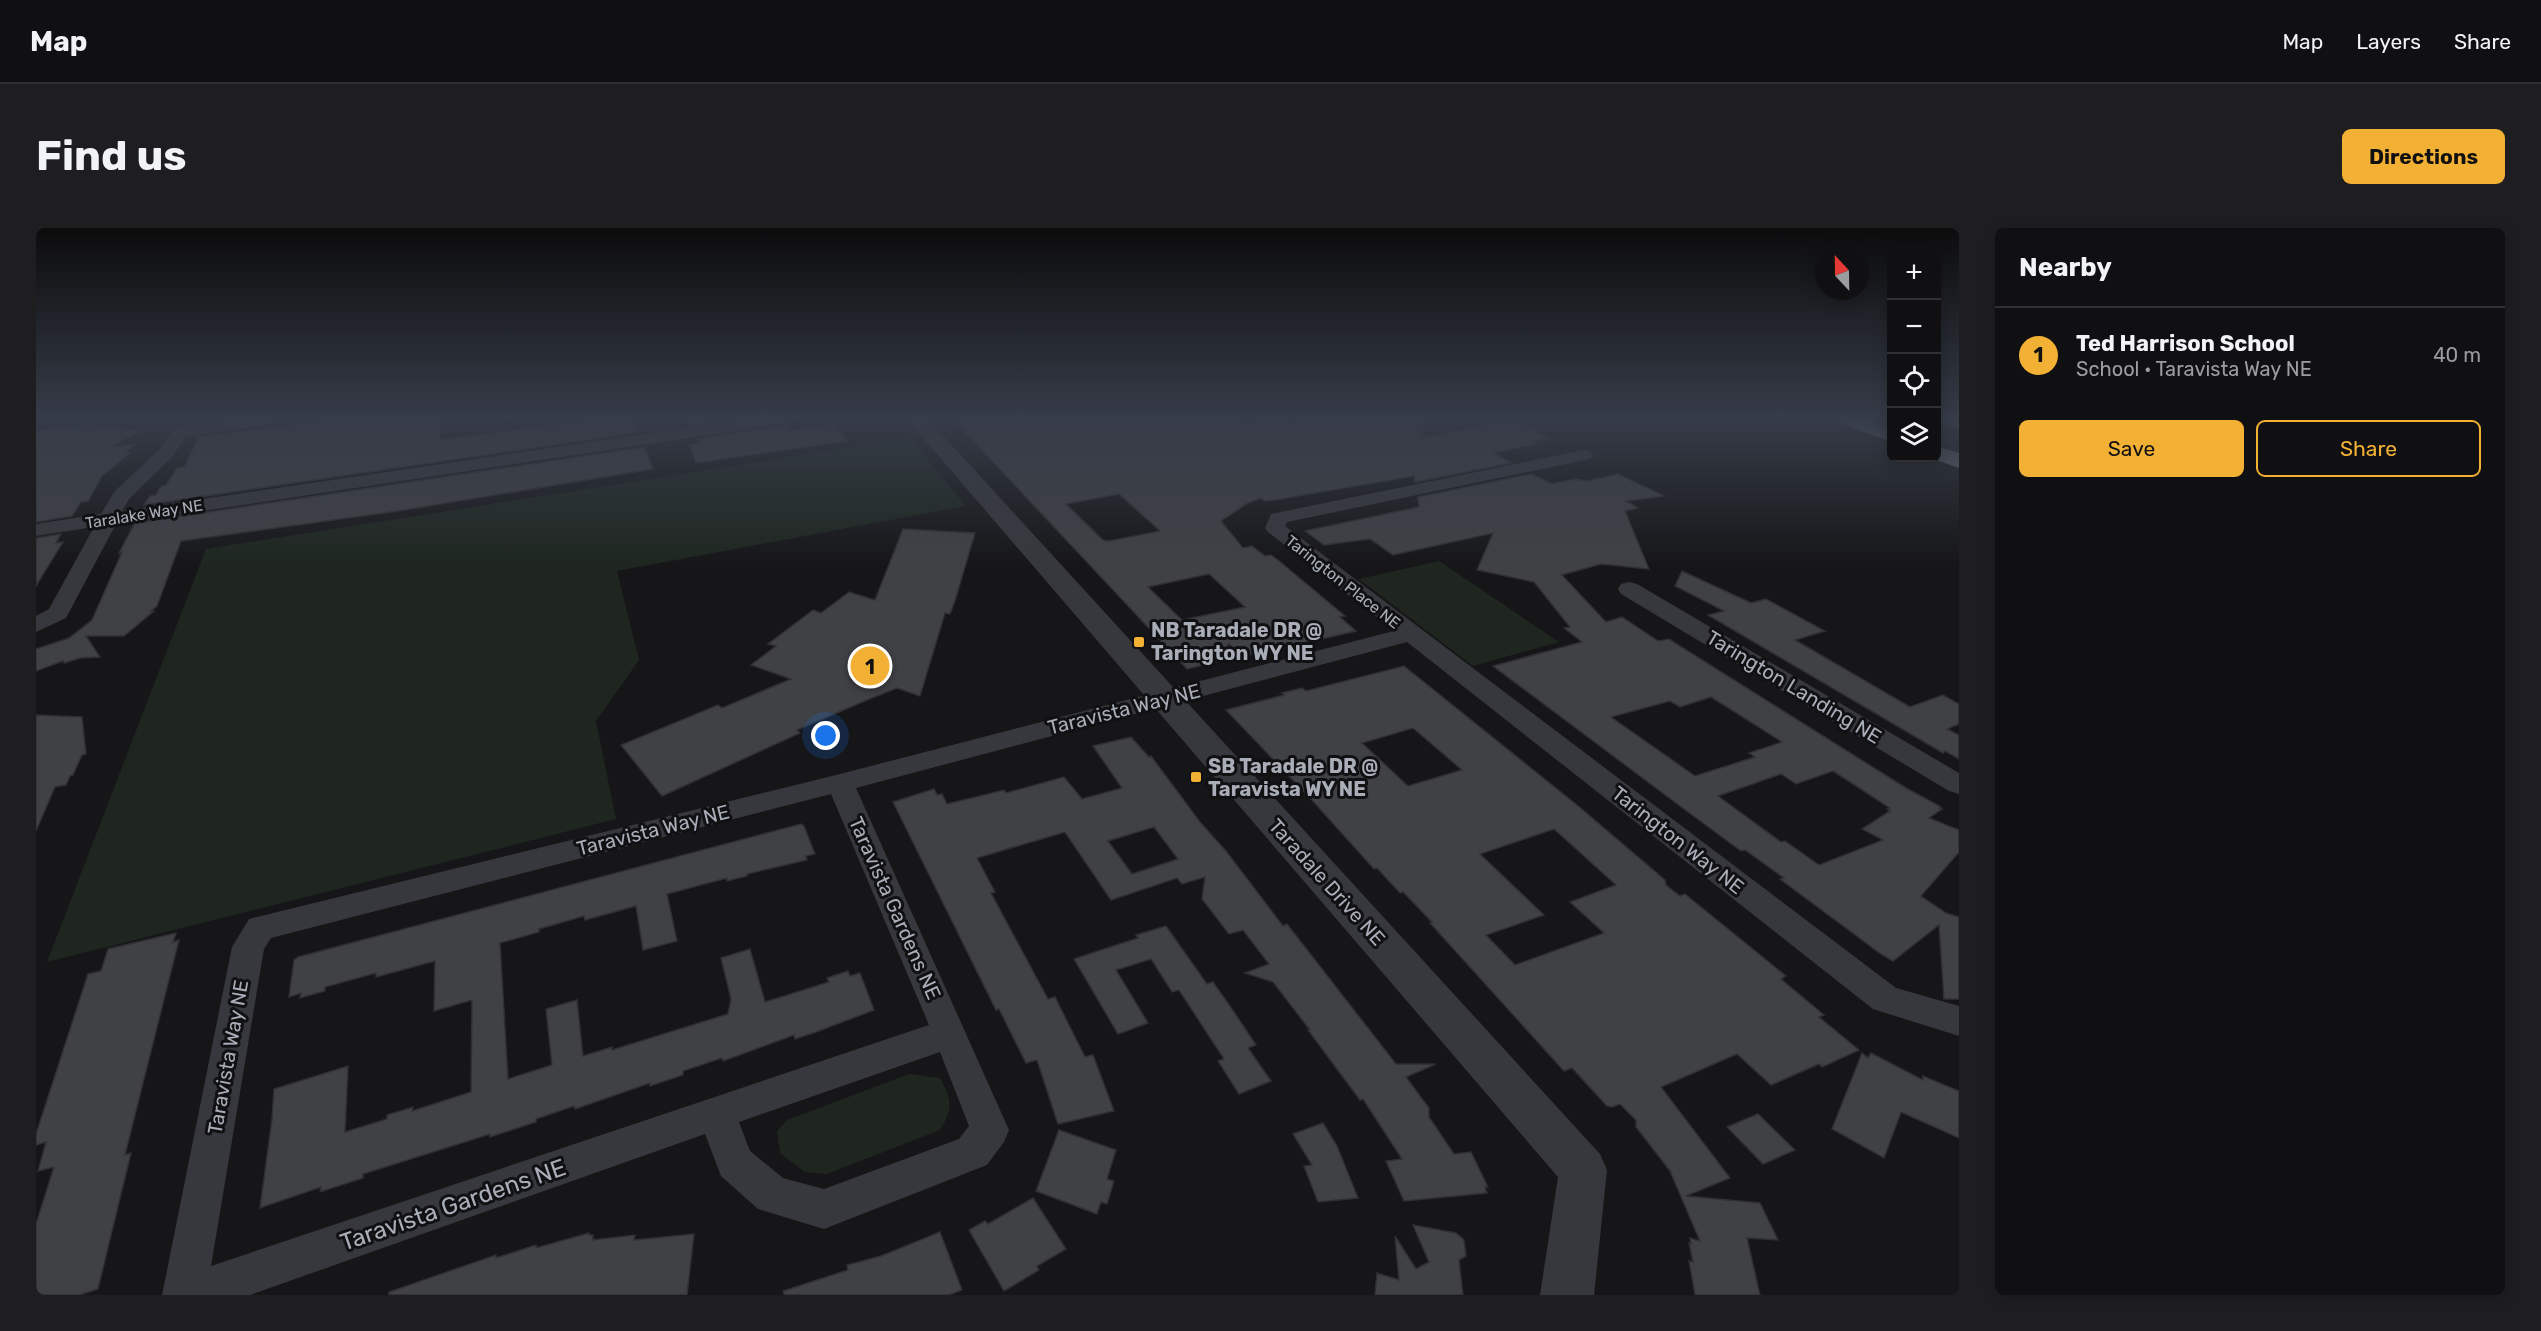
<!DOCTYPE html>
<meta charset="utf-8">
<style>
:root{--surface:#101012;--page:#1e1e20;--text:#f1f3f6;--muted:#9c9d9f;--line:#303032;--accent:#f2b134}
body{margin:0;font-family:Rubik,sans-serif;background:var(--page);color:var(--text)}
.controls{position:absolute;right:18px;top:18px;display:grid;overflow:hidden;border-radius:9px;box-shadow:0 3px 15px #0003}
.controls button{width:54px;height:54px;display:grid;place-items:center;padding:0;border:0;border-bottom:2px solid var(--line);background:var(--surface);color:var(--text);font:30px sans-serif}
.compass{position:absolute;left:1779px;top:18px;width:54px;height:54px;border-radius:50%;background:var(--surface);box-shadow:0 3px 15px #0003;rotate:338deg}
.you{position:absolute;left:790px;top:508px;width:21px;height:21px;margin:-15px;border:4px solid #fff;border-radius:50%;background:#1a73e8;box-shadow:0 0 0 9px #1a73e833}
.badge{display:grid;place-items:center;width:39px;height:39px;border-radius:50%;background:var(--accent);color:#111;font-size:20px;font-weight:700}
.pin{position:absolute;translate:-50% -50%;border:3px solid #fff;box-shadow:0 2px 6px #0006}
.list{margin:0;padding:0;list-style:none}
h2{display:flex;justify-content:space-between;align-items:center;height:78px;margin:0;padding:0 24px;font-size:26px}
h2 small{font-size:20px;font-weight:400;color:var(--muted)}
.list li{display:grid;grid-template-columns:39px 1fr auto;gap:18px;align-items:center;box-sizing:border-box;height:96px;padding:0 24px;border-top:2px solid var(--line)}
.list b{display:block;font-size:22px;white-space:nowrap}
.list p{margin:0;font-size:20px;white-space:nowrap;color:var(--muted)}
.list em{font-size:20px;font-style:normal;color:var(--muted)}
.actions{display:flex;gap:12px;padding:18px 24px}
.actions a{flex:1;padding:14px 0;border:2px solid var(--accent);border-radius:9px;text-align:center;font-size:21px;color:var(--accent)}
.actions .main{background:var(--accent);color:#111}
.icon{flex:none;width:33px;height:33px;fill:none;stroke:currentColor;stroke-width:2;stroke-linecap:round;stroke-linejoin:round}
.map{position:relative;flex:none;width:1923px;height:1067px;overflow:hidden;border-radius:9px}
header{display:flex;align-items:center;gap:36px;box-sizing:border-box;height:84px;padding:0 30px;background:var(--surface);border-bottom:2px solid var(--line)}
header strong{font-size:28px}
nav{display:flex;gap:33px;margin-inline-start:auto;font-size:21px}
.intro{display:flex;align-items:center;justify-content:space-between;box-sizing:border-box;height:144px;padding:0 36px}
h1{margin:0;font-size:42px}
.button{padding:15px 27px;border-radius:9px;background:var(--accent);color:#111;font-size:21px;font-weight:700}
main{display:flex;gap:36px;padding:0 36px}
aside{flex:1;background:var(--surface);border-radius:9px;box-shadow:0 3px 15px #0003}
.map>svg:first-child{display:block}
.green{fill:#1e261f}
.building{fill:#404145;stroke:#303034;stroke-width:1.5;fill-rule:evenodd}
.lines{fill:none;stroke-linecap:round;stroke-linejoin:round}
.minor{fill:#37383d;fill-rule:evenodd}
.tertiary{fill:#37383d;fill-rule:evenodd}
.motorway{fill:#63666e;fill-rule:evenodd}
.poi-dot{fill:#f2b134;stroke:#111113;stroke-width:2}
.labels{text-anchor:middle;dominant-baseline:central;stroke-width:6;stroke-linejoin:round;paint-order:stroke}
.far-street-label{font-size:16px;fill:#a8adb8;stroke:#111113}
.poi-label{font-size:20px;font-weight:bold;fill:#a8adb8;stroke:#111113;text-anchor:start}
.street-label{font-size:20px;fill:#a8adb8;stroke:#111113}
.near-street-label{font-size:24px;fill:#a8adb8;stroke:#111113}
</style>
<header>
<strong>Map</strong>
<nav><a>Map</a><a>Layers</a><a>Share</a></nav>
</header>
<div class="intro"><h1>Find us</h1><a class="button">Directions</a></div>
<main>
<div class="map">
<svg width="1923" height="1067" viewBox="0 0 1923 1067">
<rect width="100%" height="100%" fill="#161618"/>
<g class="green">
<path d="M874 210 930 278 581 343 603 432 560 493 580 591 11 734 170 321Z"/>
<path d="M1403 333 1523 414 1437 438 1323 351Z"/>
<path d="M873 846 904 850C916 871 917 881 904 902L791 946 769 944 744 925 741 903 751 892Z"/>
</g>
<g class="building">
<path d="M308 190H405L404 212 571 190H599L604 204 108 277 114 268 120 267 125 258 130 257 141 240 148 239 163 209Z"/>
<path d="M652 190H703L655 197Z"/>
<path d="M916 190H1196L1206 196 1242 190 1253 194 1281 190H1390L1384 210 1478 192 1514 210 1496 214 1500 216 1457 225 1475 235 1379 254 1378 248 1239 272 1228 273 1225 270 1212 275 1185 293 1207 320 1216 318 1229 328 1235 327 1242 332 1309 388 1304 389 1320 403 1206 429 1193 416 1183 433 1151 441ZM1083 266 1091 273 1124 303 1073 313 1067 312 1030 276ZM1173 346 1209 379 1146 392 1112 359Z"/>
<path d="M62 196 59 200 105 202 75 219 99 216 88 225 95 224 66 248 52 273 45 274 36 288 0 294V203Z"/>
<path d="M799 196 811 213 660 235 653 217 664 215 661 211 752 197 753 203Z"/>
<path d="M609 219 617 241 362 283 145 313 121 378 115 383H118L88 408H50L64 429 44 430 28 435 27 433 0 443V421L33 410 56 392 86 324 83 325 99 295Z"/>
<path d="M1495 246 1516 256 1539 251 1551 253 1582 246 1628 268 1590 273 1602 280 1589 283 1613 341 1565 336 1526 347 1570 394 1586 389 1622 413 1633 411 1870 560 1905 579 1903 580 1906 581 1893 590 1923 602V624L1885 668 1910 685 1923 689V771H1908L1903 697 1857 733 1845 726 1744 651 1748 650 1709 622 1705 623 1644 578 1457 438 1546 414 1528 400 1534 399 1498 354 1441 342 1457 305 1357 327 1334 311 1288 317 1269 303 1383 279 1382 269ZM1675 469 1746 514 1713 525 1719 529 1659 548 1575 489 1634 473 1644 479ZM1797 543 1854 580 1851 581 1854 583 1826 601 1847 612 1783 637 1749 613 1745 614 1682 568 1745 546 1760 556Z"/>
<path d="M867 301 939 305 919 373 914 386 909 385 884 468 861 460 831 472 761 502 764 505 626 568 585 517 682 477 686 480 755 451 715 437 740 418 732 416 777 382 785 385 813 364 839 372Z"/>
<path d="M25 306 20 315 27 314 0 358V310Z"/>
<path d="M1646 343 1715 375 1730 371 1789 403 1759 412 1874 479 1907 467 1923 476V496L1911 501 1923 507V531L1909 523 1907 525 1672 387 1688 383 1639 358Z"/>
<path d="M1368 438 1541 577 1629 652 1630 657 1644 668 1649 666 1750 748 1745 751 1788 787 1783 789 1823 822 1786 839 1783 836 1735 857 1701 826 1625 859 1694 950 1650 968 1724 975 1742 1012 1711 1010 1724 1067H1659L1653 1033 1657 1034 1653 1015 1655 1016 1654 1010 1664 1013 1634 943 1600 899V892L1584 876 1576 879 1571 878 1536 840 1528 843 1394 695 1396 694 1367 664 1364 665 1341 640 1338 641 1275 571 1190 482 1248 467 1246 465 1266 460 1270 463ZM1377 500 1426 542 1372 558 1326 515ZM1518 601 1580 657 1534 674 1568 705 1479 737 1450 707 1508 687 1444 626Z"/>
<path d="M0 487 46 489 50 526 46 527 37 547 34 548 30 557 19 559 0 603Z"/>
<path d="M1095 509 1113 529 1115 528 1164 594 1190 623 1247 698 1251 696 1360 836H1400L1370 849 1393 880V889L1418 926 1435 924 1452 959H1449L1451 965 1368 973 1350 933 1366 931 1327 871 1324 872 1272 802H1274L1237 754 1209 745 1233 736 1207 702 1193 706 1166 671 1169 649 1146 656 1141 650 1075 672 1029 604 941 630 959 664 955 665 1012 771 1019 769 1049 829 1057 827 1078 883 1022 896 1001 832 990 835 963 781 960 782 857 574 898 561 901 567 906 566 911 576 968 562 970 565 1028 549 1046 571 1086 560 1057 518ZM1118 599 1142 631 1096 646 1072 613Z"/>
<path d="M765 596 768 598 779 626 770 628 771 632 711 646V648L691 653V650L631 666 641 713 607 722 600 678 549 692 548 688 503 701V704L464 715 472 851 516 837 510 781 541 772 547 828 576 819V822L692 786 695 771 685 730 714 721 729 774 793 754 791 750 812 743 814 748 824 745 838 782 780 804 759 811 758 807 687 833 686 830 647 843V847L614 858V855L539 881 538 878 500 891V894L454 909V906L327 946V950L284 964 285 959 224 980 236 891 238 861 312 838 309 904 351 891V887L377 879 376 883 435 864 436 772 398 783 399 733 340 749V745L289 759V763L264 770 265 765 253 769 258 732 262 729Z"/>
<path d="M1130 698 1171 756 1177 754 1196 781 1220 817 1212 820 1235 853 1203 866 1182 833 1188 831 1143 762 1136 764 1115 731 1080 742 1112 795 1082 806 1038 731 1102 710 1100 707Z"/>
<path d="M140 705 137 714 143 712 89 927 95 925 62 1061 44 1067H0V996L18 939 2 943 10 914 0 917V906L52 746 65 743 72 721Z"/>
<path d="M1826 825 1832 830 1835 825 1887 852V848L1923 863V910L1865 884 1848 930 1796 901Z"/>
<path d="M1722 886 1759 922 1727 936 1691 899Z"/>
<path d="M1287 895 1301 918 1322 970 1282 974 1268 938 1276 937 1257 906Z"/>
<path d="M1023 902 1080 922 1071 951 1078 953 1071 976 1065 974 1061 986 1000 963Z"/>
<path d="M997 970 1030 1021 1001 1038 1003 1042 968 1063 933 1002 949 993 952 996Z"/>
<path d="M1377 997 1420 1005 1428 1012 1430 1028 1423 1032 1427 1067H1339L1341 1045 1363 1052 1359 1008 1380 1041 1393 1034Z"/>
<path d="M904 1004 926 1062 913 1067H748L747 1063 812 1042 811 1037 845 1028Z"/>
<path d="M553 1005V1007H557V1012L599 1007 598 1012 658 1006 651 1067H353V1064L460 1027V1030L500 1017V1020Z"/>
</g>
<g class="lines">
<g class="minor">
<path d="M202 190H247L239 195 150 209 135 230 93 271 86 283 718 190H759L751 195 80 296 30 390 0 404V388L13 381 58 299 0 308V296L65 286 78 264 123 222 138 201 155 196Z"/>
<path d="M1548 222 1554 223 1557 227 1554 231 1251 294 1249 298 1860 760 1923 778V808L1837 781 1371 414 820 560 973 902 968 914 951 937 788 1001 722 981 685 948 669 906 214 1067H126L196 719 213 691 804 546 1358 403 1232 304 1229 300 1235 286ZM795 566 893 797 175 1038 228 721 235 710ZM904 824 933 898 923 911 788 961 747 950 714 923 703 894Z"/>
<path d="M1593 354 1601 356 1923 545V566L1913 563 1585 366 1582 361 1585 356Z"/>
</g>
<path class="tertiary" d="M870 190H891L1564 926 1571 942 1558 1067H1504L1522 949Z"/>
<g class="motorway">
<path d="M1797 190H1826L1856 201V214L1800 194Z"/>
<path d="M1901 190H1923V200L1904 194Z"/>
<path d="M1900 218 1923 225V240L1895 230H1900Z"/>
</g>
</g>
<linearGradient id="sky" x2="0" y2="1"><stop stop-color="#0c0c0d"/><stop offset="0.56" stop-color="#363c48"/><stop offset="1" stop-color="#363c48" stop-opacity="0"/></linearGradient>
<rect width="1923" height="339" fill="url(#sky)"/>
<g class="poi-dot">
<rect x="1097" y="408" width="12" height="12" rx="3"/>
<rect x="1154" y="543" width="12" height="12" rx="3"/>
</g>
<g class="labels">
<g class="far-street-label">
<text transform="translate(108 286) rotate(-9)">Taralake Way NE</text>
<text transform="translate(1307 354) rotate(38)">Tarington Place NE</text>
</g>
<g class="poi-label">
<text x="1115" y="402">NB Taradale DR @<tspan x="1115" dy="23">Tarington WY NE</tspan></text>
<text x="1172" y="538">SB Taradale DR @<tspan x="1172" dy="23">Taravista WY NE</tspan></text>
</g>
<g class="street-label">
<text transform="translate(1758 459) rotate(31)">Tarington Landing NE</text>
<text transform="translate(1088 481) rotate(-14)">Taravista Way NE</text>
<text transform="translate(617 602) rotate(-14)">Taravista Way NE</text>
<text transform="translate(1642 612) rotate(38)">Tarington Way NE</text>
<text transform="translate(1291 654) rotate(48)">Taradale Drive NE</text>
<text transform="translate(859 680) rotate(66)">Taravista Gardens NE</text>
<text transform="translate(192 829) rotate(-80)">Taravista Way NE</text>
</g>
<g class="near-street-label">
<text transform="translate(417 977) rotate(-19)">Taravista Gardens NE</text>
</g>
</g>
</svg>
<div class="controls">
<button>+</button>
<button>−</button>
<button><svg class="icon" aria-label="locate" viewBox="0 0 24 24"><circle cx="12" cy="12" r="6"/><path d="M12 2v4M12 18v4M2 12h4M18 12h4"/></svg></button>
<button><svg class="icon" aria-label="layers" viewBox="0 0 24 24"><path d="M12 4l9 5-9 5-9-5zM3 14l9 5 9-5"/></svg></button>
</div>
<svg class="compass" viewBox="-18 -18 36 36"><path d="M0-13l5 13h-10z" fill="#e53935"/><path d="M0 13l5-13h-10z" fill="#9c9d9f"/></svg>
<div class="you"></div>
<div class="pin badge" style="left:834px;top:438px">1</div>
</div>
<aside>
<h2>Nearby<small></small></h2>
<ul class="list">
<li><span class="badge">1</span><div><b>Ted Harrison School</b><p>School · Taravista Way NE</p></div><em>40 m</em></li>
</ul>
<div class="actions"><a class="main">Save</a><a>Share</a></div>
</aside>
</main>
